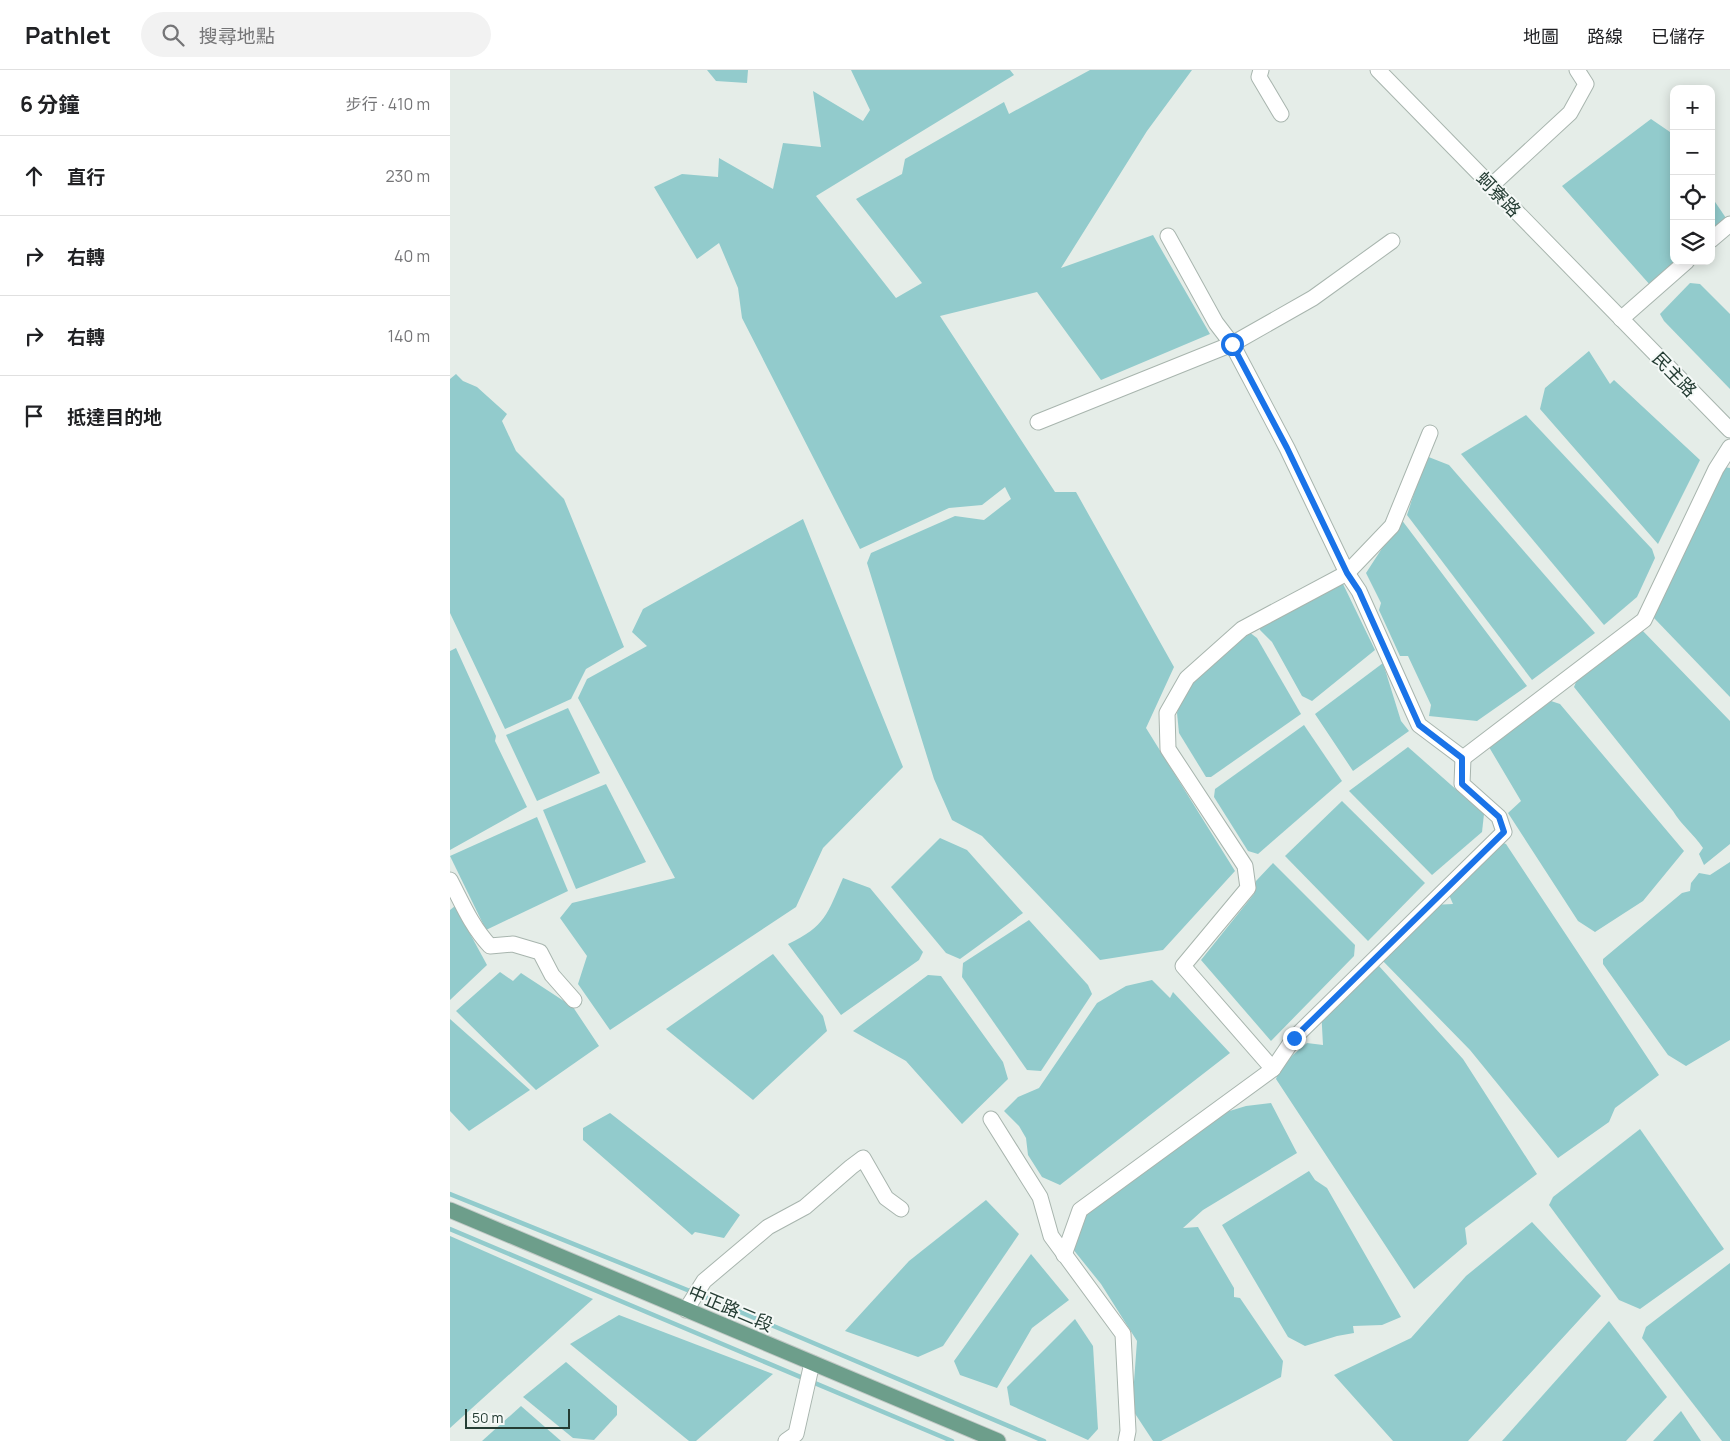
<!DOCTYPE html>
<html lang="zh-TW">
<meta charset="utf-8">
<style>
:root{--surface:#fff;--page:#f2f2f2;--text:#202124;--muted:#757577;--line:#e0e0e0}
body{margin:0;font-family:Manrope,"Noto Sans TC",sans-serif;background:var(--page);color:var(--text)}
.controls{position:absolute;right:15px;top:15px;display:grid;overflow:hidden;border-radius:10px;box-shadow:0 2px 12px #0003}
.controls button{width:45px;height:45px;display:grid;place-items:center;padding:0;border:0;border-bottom:1px solid var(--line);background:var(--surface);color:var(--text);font:25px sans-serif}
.scale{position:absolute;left:15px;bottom:12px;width:105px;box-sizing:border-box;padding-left:5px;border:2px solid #253d34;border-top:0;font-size:14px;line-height:18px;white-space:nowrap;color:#253d34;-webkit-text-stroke:4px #f5f9f7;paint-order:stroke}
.stop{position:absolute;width:15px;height:15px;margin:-11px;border:4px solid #1a73e8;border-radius:50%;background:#fff}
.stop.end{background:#1a73e8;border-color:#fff;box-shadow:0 1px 5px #0008}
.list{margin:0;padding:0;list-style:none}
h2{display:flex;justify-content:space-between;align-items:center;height:65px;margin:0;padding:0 20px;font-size:21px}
h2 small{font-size:16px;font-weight:400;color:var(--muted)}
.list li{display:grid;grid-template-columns:32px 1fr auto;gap:15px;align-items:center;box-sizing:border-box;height:80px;padding:0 20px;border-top:1px solid var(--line)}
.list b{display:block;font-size:19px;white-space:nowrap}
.list em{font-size:16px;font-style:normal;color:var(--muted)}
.icon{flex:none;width:28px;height:28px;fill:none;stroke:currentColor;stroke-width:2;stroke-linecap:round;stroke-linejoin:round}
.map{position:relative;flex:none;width:1280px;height:1371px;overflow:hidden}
header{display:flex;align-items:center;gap:30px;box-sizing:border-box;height:70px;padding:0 25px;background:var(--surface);border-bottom:1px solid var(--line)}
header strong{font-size:24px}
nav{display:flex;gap:28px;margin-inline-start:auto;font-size:18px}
.search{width:350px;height:45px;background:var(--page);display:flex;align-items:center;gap:12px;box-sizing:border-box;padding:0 18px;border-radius:28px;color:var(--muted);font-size:19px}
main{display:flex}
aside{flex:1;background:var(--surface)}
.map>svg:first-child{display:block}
.water{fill:#92cbcc}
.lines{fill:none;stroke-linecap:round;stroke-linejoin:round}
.stream{stroke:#92cbcc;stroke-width:4.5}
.minor-casing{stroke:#a8b5ae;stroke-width:17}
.major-casing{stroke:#c2c9c6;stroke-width:17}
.minor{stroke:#fff;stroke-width:15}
.major{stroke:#6d9e8b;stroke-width:15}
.route{stroke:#1a73e8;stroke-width:6}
.labels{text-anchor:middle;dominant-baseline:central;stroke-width:4;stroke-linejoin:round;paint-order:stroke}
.street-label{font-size:18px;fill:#253d34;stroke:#f5f9f7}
</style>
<header>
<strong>Pathlet</strong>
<div class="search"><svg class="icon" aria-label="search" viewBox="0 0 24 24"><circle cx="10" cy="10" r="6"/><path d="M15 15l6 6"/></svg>搜尋地點</div>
<nav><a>地圖</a><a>路線</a><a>已儲存</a></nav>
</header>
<main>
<aside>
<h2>6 分鐘<small>步行 · 410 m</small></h2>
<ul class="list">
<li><svg class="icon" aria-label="ahead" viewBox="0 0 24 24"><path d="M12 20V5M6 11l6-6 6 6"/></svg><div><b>直行</b></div><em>230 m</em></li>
<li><svg class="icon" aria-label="right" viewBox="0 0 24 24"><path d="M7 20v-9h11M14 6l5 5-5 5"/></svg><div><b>右轉</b></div><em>40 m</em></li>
<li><svg class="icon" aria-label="right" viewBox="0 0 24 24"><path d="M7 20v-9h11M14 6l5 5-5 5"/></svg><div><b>右轉</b></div><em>140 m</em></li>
<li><svg class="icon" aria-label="arrive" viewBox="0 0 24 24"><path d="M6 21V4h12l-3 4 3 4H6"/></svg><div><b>抵達目的地</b></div></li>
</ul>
</aside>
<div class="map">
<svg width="1280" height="1371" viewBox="0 0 1280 1371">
<rect width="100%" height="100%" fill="#e5ede8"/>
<g class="water">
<path d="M257 0H298L297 13 266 11Z"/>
<path d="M401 0H560L564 5 366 126 446 228 472 213 406 129 452 104 455 89 554 32 559 44 640 0H742L697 61 611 198 703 165 760 264 651 310 587 222 490 246 605 422H626L724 597 696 658 785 801 713 880 650 890 532 766 502 750 484 709 417 493 421 483 505 446 534 450 561 429 555 417 532 435 499 438 410 479 292 248 288 218 269 173 247 189 204 117 232 104 268 107 269 88 323 119 333 73 371 77 363 21 413 51 420 40Z"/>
<path d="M1201 49 1220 62 1224 68V191H1228L1201 216 1112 116Z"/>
<path d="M1261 126 1276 148 1261 161Z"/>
<path d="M1240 213 1250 214 1280 244V319L1214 251 1210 244Z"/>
<path d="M1139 281 1160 314 1164 310 1250 390 1208 474 1090 339 1095 318Z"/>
<path d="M6 304 13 311 27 317 57 344 52 351 66 381 114 429 174 577 136 599 121 629 55 659 0 543V309Z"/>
<path d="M1076 345 1202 479 1205 488 1187 527 1154 555 1011 384Z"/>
<path d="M976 386 999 395 1145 563 1082 610 957 445Z"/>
<path d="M1274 397 1280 398V627L1204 548 1206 536Z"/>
<path d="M353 449 453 697 373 778 346 837 160 960 128 914 137 886 110 848 122 833 225 808 128 628 137 609 197 576 182 562 193 539Z"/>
<path d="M951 449 1077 616 1027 651 979 646 981 635 958 586H950L929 540 931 533 916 503Z"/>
<path d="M893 514 925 580 862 631 852 626 822 572 810 560V553Z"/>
<path d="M795 559 807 568 851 644 761 707H756L729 663 727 643 729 634 740 609Z"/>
<path d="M1191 559 1280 651V774L1254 795 1249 784 1253 778C1243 763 1232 756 1223 741L1124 617 1128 607Z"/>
<path d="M6 578 46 666 45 671 77 737 0 780V581Z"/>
<path d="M933 593 951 651 959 661 903 701 865 644Z"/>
<path d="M1101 631 1110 634 1234 781 1193 831 1145 862 1128 851 1058 743 1071 731 1036 672Z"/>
<path d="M118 638 150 703 87 731 56 665Z"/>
<path d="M854 655 892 711 808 784 798 781 764 727 765 719Z"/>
<path d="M958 677 1034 744 1032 762 982 805 899 721Z"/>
<path d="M156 714 196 792 126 819 93 740Z"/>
<path d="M892 731 975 813 918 871 835 786Z"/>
<path d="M87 747 118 821 36 860 0 786Z"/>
<path d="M490 768 517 780 573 843 510 889 496 883 441 817Z"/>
<path d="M1048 771 1056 774 1209 1005 1165 1038 1159 1052 1108 1088 1020 980 929 887 982 835 1003 834 996 818Z"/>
<path d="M1280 792V970L1236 996 1218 985 1153 894V889L1232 823 1240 821 1241 813 1249 803 1260 805Z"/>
<path d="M823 793 905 875 904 886 821 971 751 890 804 824 806 811Z"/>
<path d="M393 808 420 818 473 882 469 890 391 945 338 874C376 856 377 844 393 808Z"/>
<path d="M5 836 37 895 0 930V840Z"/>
<path d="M579 850 638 915 642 924 591 1001 577 1000 512 907 513 893Z"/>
<path d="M323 884 373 946 377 961 303 1030 216 959Z"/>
<path d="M929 896 1013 989 1087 1104 1015 1158 1017 1174 964 1219 826 1009 831 995 857 973 873 975 871 938Z"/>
<path d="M50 902 63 911 71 903 123 937 149 976 86 1020 6 941Z"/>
<path d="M478 905 491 906 553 992 558 1009 512 1054 456 991 403 961Z"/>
<path d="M702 910 720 928 723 922 780 983 610 1115 592 1107 578 1085 576 1068 569 1056 554 1041 568 1027 589 1018 647 933 676 916Z"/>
<path d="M0 949 80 1020 19 1061 0 1041Z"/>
<path d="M821 1033 847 1083 753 1140 733 1158 748 1157 784 1218V1227L790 1228 833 1291 831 1307 711 1371H703L682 1339 687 1271 651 1214 618 1173 629 1140 773 1043 796 1036Z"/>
<path d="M160 1043 290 1145 274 1168 245 1162 242 1165 133 1070V1058Z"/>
<path d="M1190 1059 1274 1179 1190 1239 1169 1230 1099 1135 1103 1127Z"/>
<path d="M859 1101 865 1110 877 1118 951 1247 932 1255 903 1256 904 1263 887 1266 855 1276 838 1267 772 1155Z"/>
<path d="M536 1130 569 1164 493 1276 468 1287 395 1261 459 1191Z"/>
<path d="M1082 1152 1151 1226 1018 1371H943L884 1305 961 1268 1016 1206Z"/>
<path d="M0 1166 143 1229 0 1358Z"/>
<path d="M581 1184 619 1230 582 1258 547 1318 510 1305 504 1291Z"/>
<path d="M1280 1193V1371H1272L1192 1268 1196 1257Z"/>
<path d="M169 1245 323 1304 246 1371H239L120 1274Z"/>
<path d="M625 1249 643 1276 648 1359 638 1370 560 1335 557 1317Z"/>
<path d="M1159 1251 1217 1327 1176 1371H1052Z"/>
<path d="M116 1292 167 1336V1345L144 1370 123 1368 73 1327Z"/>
<path d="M71 1336 111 1371H32Z"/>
<path d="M1231 1341 1251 1371H1203Z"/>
</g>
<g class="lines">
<g class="stream">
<path d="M0 1124 267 1232 594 1371"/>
<path d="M0 1159 502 1371"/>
</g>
<defs>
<g id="minor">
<path d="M811 0 809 7 831 44"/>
<path d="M928 0 1280 360"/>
<path d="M1041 116 1120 43 1136 14 1127 0"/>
<path d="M718 166 766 253 782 274 837 378 897 503 909 521 969 655 1013 688 1194 550 1266 399 1280 377"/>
<path d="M1261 170 1280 154"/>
<path d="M1171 249 1237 191"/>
<path d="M588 352 782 274 863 228 942 171"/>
<path d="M0 810C12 833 22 857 40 876L63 874 90 882 102 905 124 930"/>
<path d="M823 999 844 968 1054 762 1049 747 1012 714 1013 688"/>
<path d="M541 1049 590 1127 601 1166 673 1264 678 1361 676 1371"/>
<path d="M614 1185 630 1140 823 999 733 896 798 818 795 796 718 679 717 643 737 608 792 559 897 503 942 456 980 363"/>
<path d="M236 1240 254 1211 318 1157 355 1137 401 1097 413 1088 436 1128 451 1139"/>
<path d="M336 1371 346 1364 362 1293"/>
</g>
<path id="major" d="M0 1140 548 1371"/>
</defs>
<use href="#minor" class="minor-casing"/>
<use href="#major" class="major-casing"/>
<use href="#minor" class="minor"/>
<use href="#major" class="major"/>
</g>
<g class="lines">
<path class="route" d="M782 274 837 378 897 503 909 521 969 655 1012 688V714L1049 747 1054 762 844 968"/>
</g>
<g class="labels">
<g class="street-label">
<text transform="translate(1049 124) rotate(46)">蚵寮路</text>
<text transform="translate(1225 304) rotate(46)">民主路</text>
<text transform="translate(281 1238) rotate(23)">中正路二段</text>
</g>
</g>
</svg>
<div class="controls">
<button>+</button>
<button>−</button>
<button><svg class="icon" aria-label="locate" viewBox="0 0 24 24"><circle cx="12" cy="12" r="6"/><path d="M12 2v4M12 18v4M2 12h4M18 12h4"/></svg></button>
<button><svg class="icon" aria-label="layers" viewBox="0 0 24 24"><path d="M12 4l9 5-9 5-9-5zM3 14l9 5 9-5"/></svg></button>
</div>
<div class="scale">50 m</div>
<div class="stop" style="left:782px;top:274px"></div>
<div class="stop end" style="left:844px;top:968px"></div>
</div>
</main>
